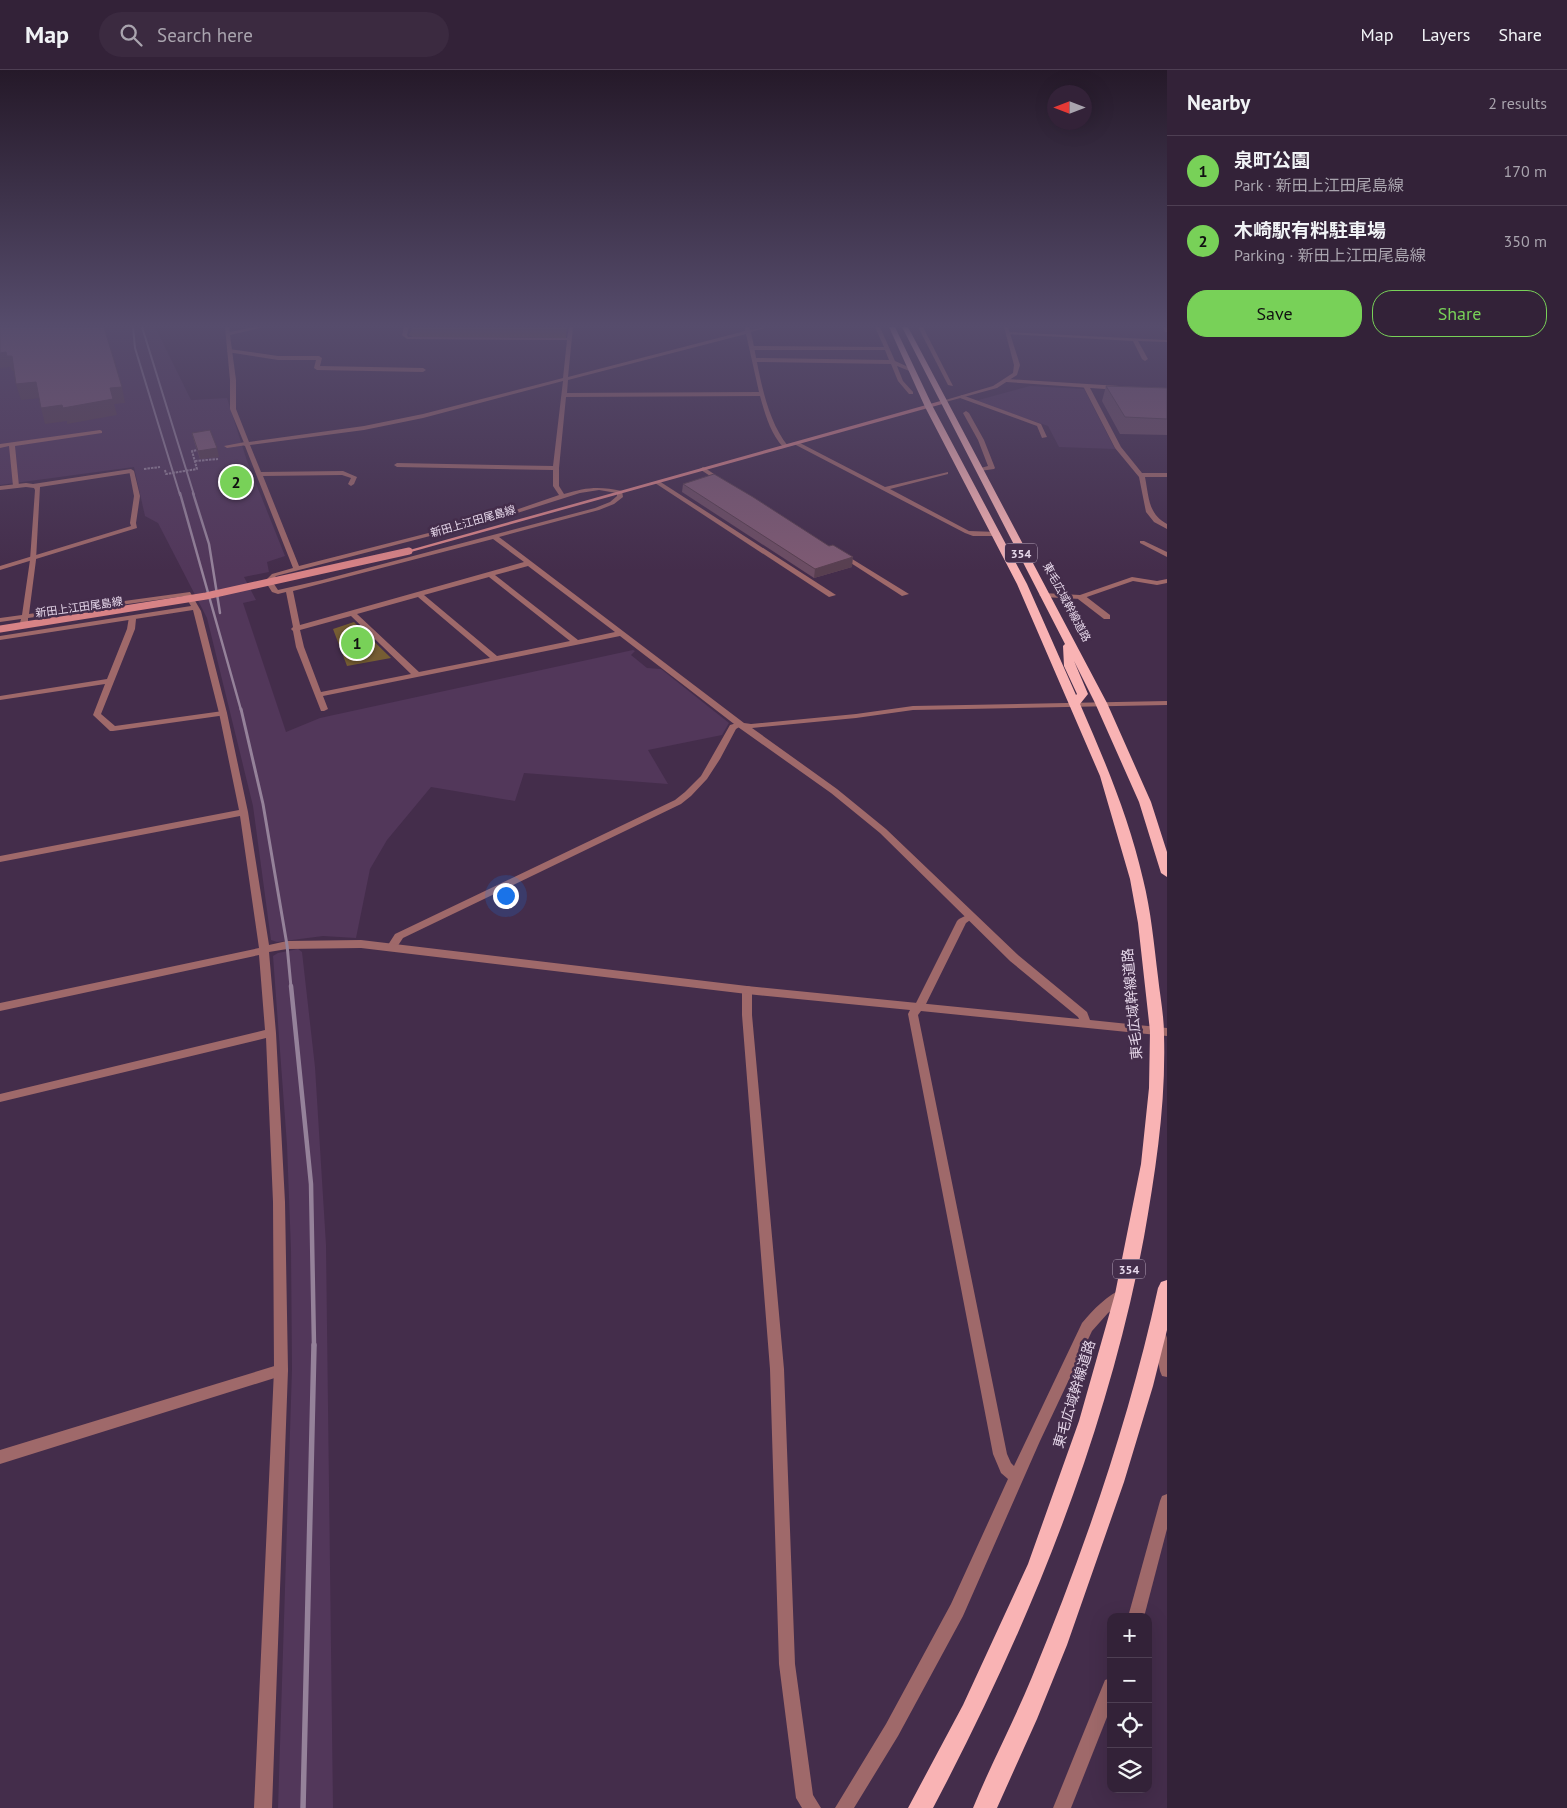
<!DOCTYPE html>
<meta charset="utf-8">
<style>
:root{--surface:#332238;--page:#3b2a40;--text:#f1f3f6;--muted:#a9a4ae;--line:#4e3f53;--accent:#78d158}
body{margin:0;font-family:"PT Sans","Noto Sans JP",sans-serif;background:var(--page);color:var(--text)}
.controls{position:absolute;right:15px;bottom:15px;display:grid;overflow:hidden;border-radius:10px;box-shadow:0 5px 20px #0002}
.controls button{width:45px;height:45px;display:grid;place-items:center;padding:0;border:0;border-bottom:1px solid var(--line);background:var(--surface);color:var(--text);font:25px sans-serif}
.compass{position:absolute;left:1047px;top:15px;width:45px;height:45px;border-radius:50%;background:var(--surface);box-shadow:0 5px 20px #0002;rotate:270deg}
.you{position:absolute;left:505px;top:825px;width:18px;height:18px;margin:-12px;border:4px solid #fff;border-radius:50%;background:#1a73e8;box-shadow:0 0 0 8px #1a73e833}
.badge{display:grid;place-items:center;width:32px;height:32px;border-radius:50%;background:var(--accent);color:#111;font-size:16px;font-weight:700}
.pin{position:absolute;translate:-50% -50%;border:2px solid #fff;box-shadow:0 1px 5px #0006}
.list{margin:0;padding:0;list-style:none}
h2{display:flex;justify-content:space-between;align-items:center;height:65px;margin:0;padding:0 20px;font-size:21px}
h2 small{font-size:16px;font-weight:400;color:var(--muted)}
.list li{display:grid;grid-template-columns:32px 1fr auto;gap:15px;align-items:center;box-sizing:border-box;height:70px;padding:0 20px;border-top:1px solid var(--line)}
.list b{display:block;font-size:19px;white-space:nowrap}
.list p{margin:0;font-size:16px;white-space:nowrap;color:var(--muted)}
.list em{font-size:16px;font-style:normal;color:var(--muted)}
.actions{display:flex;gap:10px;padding:15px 20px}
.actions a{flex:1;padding:11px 0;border:1px solid var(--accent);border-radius:20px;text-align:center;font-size:18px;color:var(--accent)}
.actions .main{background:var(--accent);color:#111}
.icon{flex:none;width:28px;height:28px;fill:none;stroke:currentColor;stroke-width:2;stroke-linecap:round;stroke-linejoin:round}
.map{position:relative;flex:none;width:1167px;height:1738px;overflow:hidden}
header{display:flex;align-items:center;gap:30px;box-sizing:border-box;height:70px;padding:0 25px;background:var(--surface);border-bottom:1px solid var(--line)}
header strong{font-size:24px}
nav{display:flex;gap:28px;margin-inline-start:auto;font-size:18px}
.search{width:350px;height:45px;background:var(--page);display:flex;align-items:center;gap:12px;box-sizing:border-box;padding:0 18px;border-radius:28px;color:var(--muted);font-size:19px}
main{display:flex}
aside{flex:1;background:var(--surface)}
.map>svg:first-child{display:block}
.built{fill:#52375a}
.green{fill:#765d33}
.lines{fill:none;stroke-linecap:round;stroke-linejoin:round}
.path{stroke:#95829a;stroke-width:2;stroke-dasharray:2.5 1;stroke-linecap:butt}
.service{fill:#9f696a;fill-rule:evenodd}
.minor{fill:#9f696a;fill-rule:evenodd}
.tertiary{fill:#9f696a;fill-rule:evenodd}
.secondary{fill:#d88386;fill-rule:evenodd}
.trunk{fill:#f9b3b4;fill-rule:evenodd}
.rail-far4{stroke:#95829a;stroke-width:2}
.rail-far3{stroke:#95829a;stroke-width:2.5}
.rail-far2{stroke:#95829a;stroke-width:3}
.rail-far1{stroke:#95829a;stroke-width:4.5}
.rail{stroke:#95829a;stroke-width:5.5}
.secondary-bridge{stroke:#d88386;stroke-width:7}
.wall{fill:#6c4d63}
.shaded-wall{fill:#583f50}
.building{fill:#7e5a73;stroke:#583f50}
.labels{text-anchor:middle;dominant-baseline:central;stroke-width:5;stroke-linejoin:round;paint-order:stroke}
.far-street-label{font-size:11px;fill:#e6d7ea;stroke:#442d4b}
.shield{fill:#442d4b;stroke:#b5a4ba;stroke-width:1}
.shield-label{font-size:12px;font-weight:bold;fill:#e6d7ea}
.street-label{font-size:14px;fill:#e6d7ea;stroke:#442d4b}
</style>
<header>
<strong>Map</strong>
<div class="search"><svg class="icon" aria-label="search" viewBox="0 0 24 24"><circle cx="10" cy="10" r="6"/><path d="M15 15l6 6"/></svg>Search here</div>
<nav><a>Map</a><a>Layers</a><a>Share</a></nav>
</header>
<main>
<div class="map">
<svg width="1167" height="1738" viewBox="0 0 1167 1738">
<rect width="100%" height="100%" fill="#442d4b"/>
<g class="built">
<path d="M0 257H155L191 330 227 328 247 391 285 486 267 492 269 502 244 507 256 530 243 533 286 662 320 648 633 580 635 581 631 585 647 598 661 599 729 653 722 665 648 680 668 714 524 703 515 731 431 717 387 770 370 799 356 868 323 866 277 872 271 870 253 736 207 548 158 453 145 446 134 397 0 415Z"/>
<path d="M1030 316 1084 319 1115 379 1059 377 1048 356 975 331Z"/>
<path d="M298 879 302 882 315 997 326 1175 333 1738H278L292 1299 291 1180 287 1075 273 886 278 883Z"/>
</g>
<g class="green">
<path d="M413 257H567L566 268 413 267 409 265Z"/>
<path d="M354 552 391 588 347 596 333 559Z"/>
</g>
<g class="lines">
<g class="path">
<path d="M195 391 218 389"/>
<path d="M144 399 160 397"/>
<path d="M165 400 166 404 197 399 192 381 197 380"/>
</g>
<g class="service">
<path d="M875 257H880L895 291 915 300 912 302 897 296 903 311 913 322V324H909L898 311 891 294 756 292 753 290 756 288 889 290 885 280H753L750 278 753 276 884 277Z"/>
<path d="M918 257H923L953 316 948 315Z"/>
<path d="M229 279 278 286H319L322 288 320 296 423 298 426 300 423 302 317 300 314 298 316 290H278L227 282Z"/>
<path d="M1086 314 1089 316 1121 377 1142 403H1167V407H1145C1149 427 1148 444 1167 454V459L1154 452 1146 442 1139 407 1115 378 1083 316Z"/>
<path d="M962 325 1041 354 1047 367 1042 368 1037 356 960 328 959 327Z"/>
<path d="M966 341 969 343 984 370 995 398 994 399 980 401 977 399 988 396 978 370 963 343Z"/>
<path d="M100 360 102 361V363L15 376 19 416 16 418 13 416 9 376 0 378V374Z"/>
<path d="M245 372 247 373V375L227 378 224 376Z"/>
<path d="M703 397 705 398 726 412 721 413 701 400 700 399Z"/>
<path d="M129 400 134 401 140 426 136 453 137 458 0 500V496L131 456 130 453 134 426Z"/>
<path d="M655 411H659L836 525 829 527 655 413Z"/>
<path d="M842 483 844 484 909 524 902 526 840 486V484Z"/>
<path d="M1078 525H1084L1110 545V549H1104L1078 529Z"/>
<path d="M129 547 136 549 135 559 101 644 115 656 223 641 227 643 226 645 113 661H110L93 645 105 614 0 630V626L107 609 127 559Z"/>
<path d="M740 652 744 654 736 659 720 689 707 709 691 726 681 734 403 868 395 880H387L386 878 395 864 675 730 685 722 701 706 730 655Z"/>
<path d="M971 843 976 846 966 853 923 940H915L914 937 957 851 959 849Z"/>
<path d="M747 916 751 917 752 920V945L784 1299 795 1594 813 1725 821 1738H802L796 1728 779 1594 770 1299 742 945V920L743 917Z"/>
<path d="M281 1294 286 1295 288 1300 286 1305 281 1306 0 1394V1380Z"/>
</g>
<g class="minor">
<path d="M225 257H229L230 262 254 257H264L230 265 236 310V339L249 372 364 356 423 344 563 308 567 270 407 269 402 265 404 257H409L407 265 408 267 567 268 569 257H573L568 307 745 261V257H749L750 260 768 257 751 262C759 299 764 346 788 376L787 377H783C770 362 765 344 760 326L566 327 559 398V416L564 424C586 417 600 416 622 421L623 427 614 434 599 440 499 467 744 653 751 654 856 644 913 636 1167 631V635L913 640 856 648 752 658 837 719 886 759 1018 885 1087 942 1090 950 1167 958V966L921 941 918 945 1007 1384 1011 1393 1014 1396 1082 1253C1094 1239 1107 1225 1124 1218L1129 1220 1130 1224 1129 1228 1108 1243 1092 1261 1040 1371 963 1546 898 1666 854 1738H835L886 1654 951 1534 1008 1409 1001 1403 993 1384 908 944 910 940 747 924 361 878 287 879 269 882 276 963 285 1132 288 1300 272 1738H254L274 1300 273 1132 266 968 0 1032V1024L265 960 259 885 0 941V933L259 878 240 746 0 792V786L239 740 219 643 193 540 0 570V566L191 536 185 526 28 548V553L24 555 20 553 21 549 0 552V548L22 545 30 490 35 420 34 418 26 417 0 420V416L26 413 33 414 131 399 134 401 131 403 40 417 36 490 29 544 190 522 201 541 227 643 248 742 269 875 287 871 361 870 747 916 1079 949 1078 947 1010 891 880 763 831 723 738 657 620 566 323 626 328 639 324 641H321L296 577 293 561 291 559 293 557 286 522 278 524 272 522 265 511 272 504 293 498 245 376 242 374 244 373 230 339V310ZM746 264 759 322 567 323 568 310ZM563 311 553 396 397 393 394 395 397 397 553 400V416L559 425 507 443 299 496 263 406 342 405 351 408 348 414 351 416 354 414 357 407 343 401 261 402 250 375 364 360 423 348ZM599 420 617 423V426L610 432 595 438 322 510 278 520 272 511 276 506 511 445 580 423ZM493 469 524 492 300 555 293 521ZM528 496 615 562 578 570 495 505ZM489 507 570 571 497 586 424 525ZM418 527 490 588 419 602 357 544ZM351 546 411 604 321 622 304 577 300 560Z"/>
<path d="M1163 257H1167V262H1165Z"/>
<path d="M1008 262 1167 270V272L1138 271 1148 289 1145 291 1142 289 1133 271 1006 264Z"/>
<path d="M1008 309 1119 316 1122 318 1119 320 1006 312 1005 311Z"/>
<path d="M794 372H798L885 417 948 402V404L890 419 969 461 997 462 1000 464 997 466H973L965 463 794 374Z"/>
<path d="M1140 471H1144L1167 482V487L1140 473Z"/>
<path d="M1132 507 1157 511 1167 509V513L1157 515 1133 511 1081 529 1043 527 1039 525 1043 523 1080 525Z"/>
<path d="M1160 1260 1165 1262 1167 1268V1307L1162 1306 1160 1301 1153 1266 1155 1262Z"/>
<path d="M1167 1424V1459L1144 1547H1128L1160 1431 1162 1426Z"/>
<path d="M1111 1608V1637L1071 1738H1053L1105 1610Z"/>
</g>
<path class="tertiary" d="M1004 257H1008L1020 295 1017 305 997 318 942 333V331L993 316 1013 303 1014 295Z"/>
<path class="secondary" d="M944 330 946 331V333L411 482 406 481Z"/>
<g class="trunk">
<path d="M889 257H895L933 337 1027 514 1076 625 1077 624 1064 596 1063 576 1065 574 902 257H908L1107 633 1151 732 1167 782V807L1161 803 1139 732 1095 633 1074 591 1088 624 1080 634C1105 691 1129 748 1143 809 1151 841 1154 874 1158 907 1160 926 1164 945 1164 965 1166 1033 1156 1099 1144 1167 1106 1368 1028 1558 933 1738H908L963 1635 1028 1494 1079 1351 1115 1224 1141 1094 1149 1018 1150 961 1138 853 1130 809 1100 706 1017 514 925 337Z"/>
<path d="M1167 1210V1260L1153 1316 1124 1412 1067 1575 1037 1649 997 1738H973C991 1694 1014 1651 1032 1607 1084 1481 1129 1351 1158 1218L1161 1212Z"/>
</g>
<g class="rail-far4">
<path d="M133 257 135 278 180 425"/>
<path d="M142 257 194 425"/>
</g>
<g class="rail-far3">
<path d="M180 423 241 640"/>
<path d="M193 423 209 474 220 543"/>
</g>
<path class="rail-far2" d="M241 639 263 734 287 875 291 917"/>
<path class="rail-far1" d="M291 916 311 1114 314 1276"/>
<path class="rail" d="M303 1738 314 1275"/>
<path class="secondary-bridge" d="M0 559 206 526 409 481"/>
</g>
<g class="wall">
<path d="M1106 316 1167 318V365L1120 364 1102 331Z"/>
<path d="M192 363 219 387 200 389 194 371Z"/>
<path d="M683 414 852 497 814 508 682 422Z"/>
</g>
<g class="shaded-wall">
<path d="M6 282 12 286 16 301H12L10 297 0 298V283Z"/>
<path d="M36 312 41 328 21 330 16 314Z"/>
<path d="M122 317 125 333 114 334 117 345 67 354V351L45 354 41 338 62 335 110 318Z"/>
<path d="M217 378 219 387 200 389 198 381Z"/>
<path d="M853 487 852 497 814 508 815 499Z"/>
</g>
<g class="building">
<path d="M0 257H104L122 317 110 318 113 329 63 338 62 335 41 338 36 312 16 314 12 286H7L6 282 0 283Z"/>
<path d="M1106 316 1167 318V349L1125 347Z"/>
<path d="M210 360 217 378 198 381 192 363Z"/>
<path d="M714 404 753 427 829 476 833 475 853 487 815 499 683 414Z"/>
</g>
<linearGradient id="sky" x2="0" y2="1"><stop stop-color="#251929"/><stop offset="0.51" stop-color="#564c6c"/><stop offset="1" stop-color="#564c6c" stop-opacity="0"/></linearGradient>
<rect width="1167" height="501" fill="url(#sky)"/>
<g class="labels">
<g class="far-street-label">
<text transform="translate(473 451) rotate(-16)">新田上江田尾島線</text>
<text transform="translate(1067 532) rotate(62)">東毛広域幹線道路</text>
<text transform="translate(79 537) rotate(-8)">新田上江田尾島線</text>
</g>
<g class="shield">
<rect x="1005" y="473.5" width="32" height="19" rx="4"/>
<rect x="1113" y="1189.5" width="32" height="19" rx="4"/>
</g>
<g class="shield-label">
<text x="1021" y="483">354</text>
<text x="1129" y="1199">354</text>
</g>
<g class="street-label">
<text transform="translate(1132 934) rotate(-95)">東毛広域幹線道路</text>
<text transform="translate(1074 1324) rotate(-73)">東毛広域幹線道路</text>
</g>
</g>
</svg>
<div class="controls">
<button>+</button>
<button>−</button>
<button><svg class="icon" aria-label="locate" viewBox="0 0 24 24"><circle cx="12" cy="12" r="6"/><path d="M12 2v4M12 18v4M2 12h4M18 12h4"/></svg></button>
<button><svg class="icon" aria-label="layers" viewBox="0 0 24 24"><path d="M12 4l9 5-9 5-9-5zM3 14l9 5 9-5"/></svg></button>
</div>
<svg class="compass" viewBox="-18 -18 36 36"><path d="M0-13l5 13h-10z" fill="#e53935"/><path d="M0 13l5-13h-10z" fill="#a9a4ae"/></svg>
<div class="you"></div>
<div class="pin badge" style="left:357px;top:573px">1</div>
<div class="pin badge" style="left:236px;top:412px">2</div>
</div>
<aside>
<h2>Nearby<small>2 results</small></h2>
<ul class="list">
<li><span class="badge">1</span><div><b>泉町公園</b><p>Park · 新田上江田尾島線</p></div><em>170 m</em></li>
<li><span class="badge">2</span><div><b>木崎駅有料駐車場</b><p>Parking · 新田上江田尾島線</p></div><em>350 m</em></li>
</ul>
<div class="actions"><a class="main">Save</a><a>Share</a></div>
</aside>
</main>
